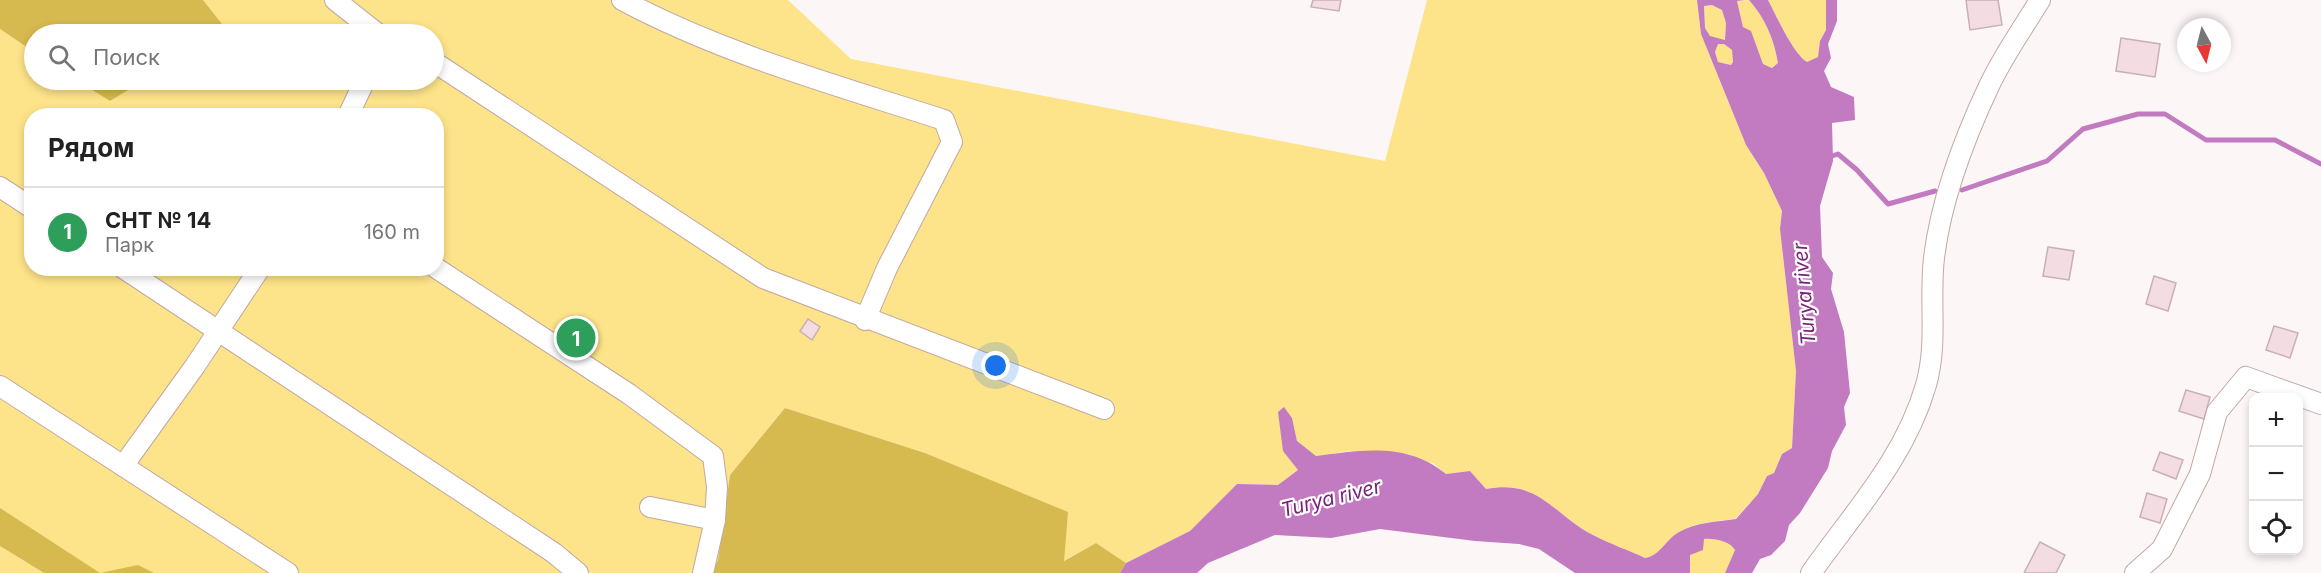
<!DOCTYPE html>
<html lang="ru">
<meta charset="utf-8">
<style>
:root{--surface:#fff;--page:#f2f2f2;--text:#222;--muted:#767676;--line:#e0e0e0;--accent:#b45309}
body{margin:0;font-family:Inter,sans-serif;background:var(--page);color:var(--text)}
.controls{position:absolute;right:18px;bottom:18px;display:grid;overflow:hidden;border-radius:12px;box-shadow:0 3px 9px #0003}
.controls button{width:54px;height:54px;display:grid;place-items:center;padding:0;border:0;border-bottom:2px solid var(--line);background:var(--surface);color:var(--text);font:30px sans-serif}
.compass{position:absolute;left:2177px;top:18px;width:54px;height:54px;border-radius:50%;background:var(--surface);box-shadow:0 3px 9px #0003;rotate:173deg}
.you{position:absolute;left:996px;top:366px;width:21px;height:21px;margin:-15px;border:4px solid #fff;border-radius:50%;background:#1a73e8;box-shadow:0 0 0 9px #1a73e833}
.badge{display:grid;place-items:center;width:39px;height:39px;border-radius:50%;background:var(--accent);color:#fff;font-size:20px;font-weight:700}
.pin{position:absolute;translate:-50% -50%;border:3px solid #fff;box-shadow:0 2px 6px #0006}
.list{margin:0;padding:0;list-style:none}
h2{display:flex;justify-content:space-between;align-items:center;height:78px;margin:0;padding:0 24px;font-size:26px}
h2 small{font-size:20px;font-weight:400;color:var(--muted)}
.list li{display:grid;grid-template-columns:39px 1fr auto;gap:18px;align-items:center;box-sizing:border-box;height:90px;padding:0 24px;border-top:2px solid var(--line)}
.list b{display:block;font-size:22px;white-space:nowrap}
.list p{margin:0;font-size:20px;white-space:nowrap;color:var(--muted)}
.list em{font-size:20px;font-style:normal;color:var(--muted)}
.icon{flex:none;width:33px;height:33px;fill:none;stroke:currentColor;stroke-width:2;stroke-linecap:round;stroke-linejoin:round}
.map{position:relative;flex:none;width:2321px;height:573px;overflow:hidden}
.search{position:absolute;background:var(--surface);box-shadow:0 3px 9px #0003;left:24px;top:24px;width:420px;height:66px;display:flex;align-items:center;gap:15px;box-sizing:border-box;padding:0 21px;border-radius:33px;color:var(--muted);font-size:22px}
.panel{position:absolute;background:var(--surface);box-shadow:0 3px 9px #0003;left:24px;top:108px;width:420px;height:168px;border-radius:24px}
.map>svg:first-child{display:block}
.green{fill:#fde389;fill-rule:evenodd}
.forest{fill:#d6b94f}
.water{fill:#c27ac0;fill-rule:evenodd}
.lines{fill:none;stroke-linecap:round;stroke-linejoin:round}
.stream{stroke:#c27ac0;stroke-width:5}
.building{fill:#f3dde3;stroke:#c9afb6;stroke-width:1.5}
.minor-casing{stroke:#c1a8a3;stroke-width:22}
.minor{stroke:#fff;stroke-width:20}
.labels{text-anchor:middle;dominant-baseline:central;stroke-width:4.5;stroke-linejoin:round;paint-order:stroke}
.water-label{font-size:20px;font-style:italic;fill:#782178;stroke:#fff}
</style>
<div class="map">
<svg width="2321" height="573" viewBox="0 0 2321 573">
<rect width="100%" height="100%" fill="#fcf7f6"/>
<g class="green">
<path d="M203 0H788L851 59 1385 161 1427 0H1697L1701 34 1746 145 1764 173 1782 211 1780 230 1796 371 1792 448 1782 454 1774 473 1767 476 1758 494 1735 519C1715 521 1697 522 1679 532 1666 539 1660 556 1645 558 1628 550 1610 544 1593 535 1553 514 1538 478 1486 489L1470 471 1446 474 1433 463 1350 451 1316 456 1297 441 1292 418 1298 470 1278 485 1237 484 1190 531 1126 563 1096 543 1063 561 1067 512 925 453 785 408 730 475 718 560 711 573H81L0 520V29L34 52V80H76L110 101 145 80H434V34H218L226 29ZM32 116H436V268H32Z"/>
<path d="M1749 0C1765 18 1774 39 1778 63L1772 68 1763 64 1751 32 1743 27 1737 1Z"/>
<path d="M1768 0H1826V30L1820 41 1818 57 1807 62C1793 54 1776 15 1768 0Z"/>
<path d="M1712 5 1722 10 1726 23 1725 40 1710 36 1705 28 1704 6Z"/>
<path d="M1718 44H1724L1732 50 1733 62 1731 65 1718 62 1715 52Z"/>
<path d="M1715 538 1732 545 1735 550 1725 573H1690V555L1702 546 1704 539Z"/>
<path d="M0 546 44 573H0Z"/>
</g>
<g class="forest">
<path d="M0 0H203L226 29 218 34H34V52L0 29Z"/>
<path d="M76 80H145L110 101Z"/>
<path d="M785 408 925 453 1068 512 1064 561 1096 543 1126 563 1120 573H711L718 560 730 475Z"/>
<path d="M0 508 100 573 138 565 154 573H44L0 546Z"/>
</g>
<path class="water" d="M1697 0H1745L1737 1 1743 27 1751 31 1763 64 1772 68 1778 63C1774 39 1765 18 1749 0H1768C1776 15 1793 54 1807 62L1818 57 1820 41 1826 30V0H1837V21L1828 44 1831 58 1824 71 1831 87 1854 97 1855 120 1832 123 1833 161 1820 206 1822 257 1833 273 1831 289 1844 332 1850 393 1844 407 1846 425 1832 451 1828 468 1800 513 1789 525 1785 541 1771 555 1760 559 1752 573H1725L1735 550C1730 541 1714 538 1704 539L1703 550 1690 555V573H1575L1539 549 1519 544 1475 541 1380 529 1331 538 1275 535 1208 563 1197 573H1120L1126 563 1190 531 1237 484 1278 485 1298 470 1283 451 1278 412 1284 407 1292 418 1297 441 1316 456C1362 450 1407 442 1446 474L1470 471 1486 489C1540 479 1552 514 1593 535 1610 544 1628 550 1645 558 1660 556 1666 539 1679 532 1697 522 1715 522 1736 519L1758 494 1767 476 1774 473 1782 454 1792 448 1796 371 1780 229 1782 211 1764 173 1746 145 1701 34ZM1712 5 1722 10 1726 23 1725 40 1710 36 1705 28 1704 6ZM1718 44H1724L1732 50 1733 62 1731 65 1718 62 1715 52Z"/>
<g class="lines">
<g class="stream">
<path d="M1826 158 1838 154 1857 170 1888 204 1935 191"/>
<path d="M1962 190 2047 161 2083 129 2138 114H2165L2206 140H2275L2321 164"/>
</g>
</g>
<g class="building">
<path d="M1313 0H1341L1339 11 1311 7Z"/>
<path d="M1966 0H1998L2002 25 1970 30Z"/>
<path d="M2121 38 2160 44 2155 77 2116 71Z"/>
<path d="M2048 247 2074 251 2069 280 2043 276Z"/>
<path d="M2154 276 2176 283 2168 311 2146 304Z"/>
<path d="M808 319 820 327 812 340 800 331Z"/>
<path d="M2274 326 2298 333 2290 358 2266 350Z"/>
<path d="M2186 390 2210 397 2204 419 2179 411Z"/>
<path d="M2160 452 2183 460 2176 479 2153 470Z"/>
<path d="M2147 493 2167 499 2160 523 2140 517Z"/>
<path d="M2040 542 2065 555 2056 573H2024Z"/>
</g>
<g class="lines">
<defs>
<g id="minor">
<path d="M335 0 378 34"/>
<path d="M622 0C723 54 836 85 944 120L952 142 887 268 865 320"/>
<path d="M434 62 763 278 1104 409"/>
<path d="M348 116 365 80"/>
<path d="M0 187 32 208"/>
<path d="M123 268 554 553 578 573"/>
<path d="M436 268 629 394 713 456 717 487 715 520"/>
<path d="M0 386 288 573"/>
<path d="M123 466 195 366 260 268"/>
<path d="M650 507 715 520 703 573"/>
<path d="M1811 573C1854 512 1905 458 1926 385 1938 343 1929 301 1934 258 1941 200 1964 139 1989 86 2003 56 2023 28 2040 0"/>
<path d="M2135 573 2162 549 2200 474 2217 412 2246 377 2321 404"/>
</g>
</defs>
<use href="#minor" class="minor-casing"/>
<use href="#minor" class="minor"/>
</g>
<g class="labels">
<g class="water-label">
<text transform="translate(1804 294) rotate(-95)">Turya river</text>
<text transform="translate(1331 498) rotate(-14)">Turya river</text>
</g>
</g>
</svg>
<div class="controls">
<button>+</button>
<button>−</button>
<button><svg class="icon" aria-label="locate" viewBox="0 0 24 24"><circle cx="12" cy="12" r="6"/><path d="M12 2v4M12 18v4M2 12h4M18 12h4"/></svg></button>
</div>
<svg class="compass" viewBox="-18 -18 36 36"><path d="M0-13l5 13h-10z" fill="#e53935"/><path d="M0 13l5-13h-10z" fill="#767676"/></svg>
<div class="you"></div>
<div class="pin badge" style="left:576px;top:338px;background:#2e9e5b">1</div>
<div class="search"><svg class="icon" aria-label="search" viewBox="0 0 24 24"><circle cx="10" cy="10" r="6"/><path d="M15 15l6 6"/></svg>Поиск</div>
<section class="panel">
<h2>Рядом<small></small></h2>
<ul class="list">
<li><span class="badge" style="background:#2e9e5b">1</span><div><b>СНТ № 14</b><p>Парк</p></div><em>160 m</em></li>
</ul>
</section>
</div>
